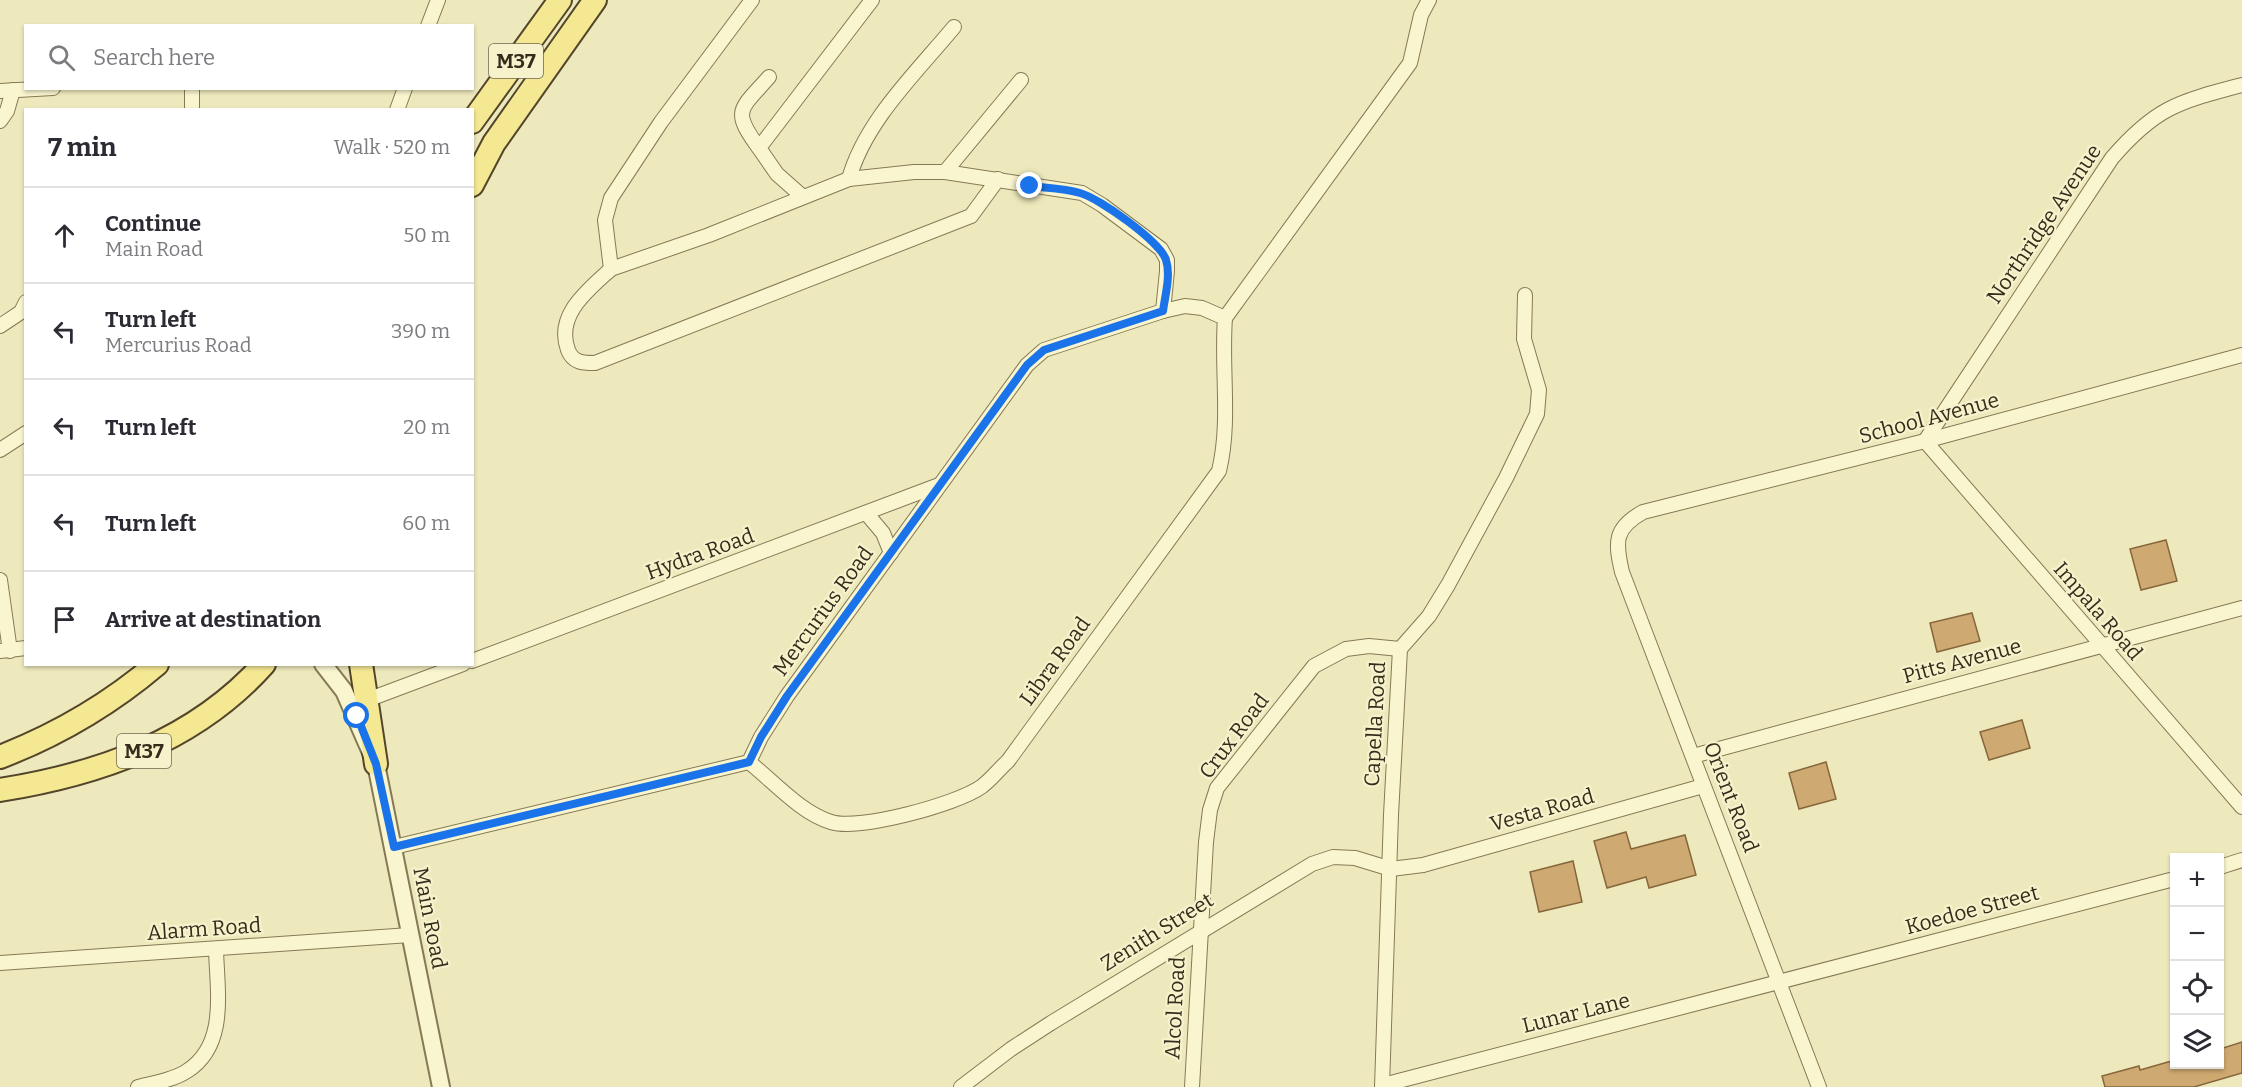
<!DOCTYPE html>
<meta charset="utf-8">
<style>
:root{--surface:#fff;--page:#f7f7f7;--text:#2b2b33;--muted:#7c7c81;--line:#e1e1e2}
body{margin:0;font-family:Bitter,serif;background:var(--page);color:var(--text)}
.controls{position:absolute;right:18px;bottom:18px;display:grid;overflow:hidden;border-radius:0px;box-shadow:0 2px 4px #0004}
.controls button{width:54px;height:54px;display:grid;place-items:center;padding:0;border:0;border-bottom:2px solid var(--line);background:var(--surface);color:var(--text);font:30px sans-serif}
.stop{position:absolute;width:18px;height:18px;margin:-14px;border:4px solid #1a73e8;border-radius:50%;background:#fff}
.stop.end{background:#1a73e8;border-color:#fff;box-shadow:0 2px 6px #0008}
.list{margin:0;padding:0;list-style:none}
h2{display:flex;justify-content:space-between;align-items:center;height:78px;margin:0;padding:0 24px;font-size:26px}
h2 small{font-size:20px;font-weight:400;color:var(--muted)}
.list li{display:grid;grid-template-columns:39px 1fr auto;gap:18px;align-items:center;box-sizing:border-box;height:96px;padding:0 24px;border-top:2px solid var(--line)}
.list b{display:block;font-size:22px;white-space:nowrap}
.list p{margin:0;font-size:20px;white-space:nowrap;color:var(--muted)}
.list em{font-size:20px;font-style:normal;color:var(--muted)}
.icon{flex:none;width:33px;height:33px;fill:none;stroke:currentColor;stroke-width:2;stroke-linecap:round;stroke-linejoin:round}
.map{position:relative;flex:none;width:2242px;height:1087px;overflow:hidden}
.search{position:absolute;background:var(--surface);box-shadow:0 2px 4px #0004;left:24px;top:24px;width:450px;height:66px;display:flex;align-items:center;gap:15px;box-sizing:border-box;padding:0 21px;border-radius:0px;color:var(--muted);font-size:22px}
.panel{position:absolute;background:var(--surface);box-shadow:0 2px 4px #0004;left:24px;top:108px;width:450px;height:558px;border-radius:0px}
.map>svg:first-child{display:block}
.building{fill:#cea971;stroke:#86673b;stroke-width:1.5}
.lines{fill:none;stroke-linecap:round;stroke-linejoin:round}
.minor-casing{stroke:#867956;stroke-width:16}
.tertiary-casing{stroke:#867956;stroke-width:20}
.primary-casing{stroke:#53452a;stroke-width:26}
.minor{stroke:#f9f5cf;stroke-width:14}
.tertiary{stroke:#f9f5cf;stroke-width:16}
.primary{stroke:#f4e892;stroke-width:22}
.route{stroke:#1a73e8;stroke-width:8}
.labels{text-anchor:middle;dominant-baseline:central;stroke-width:4.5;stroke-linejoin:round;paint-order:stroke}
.shield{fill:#f6f2cc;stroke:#6f6750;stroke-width:1.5}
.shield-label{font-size:20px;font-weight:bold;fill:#352c1b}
.street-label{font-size:21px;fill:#352c1b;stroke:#f6f2cc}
</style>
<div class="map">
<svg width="2242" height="1087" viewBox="0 0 2242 1087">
<rect width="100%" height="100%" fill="#eee9bc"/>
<g class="building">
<path d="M2166 540 2177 581 2141 590 2130 549Z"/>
<path d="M1972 613 1980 641 1937 652 1930 623Z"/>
<path d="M2022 720 2030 748 1989 760 1980 732Z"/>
<path d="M1826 762 1836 799 1799 809 1789 773Z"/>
<path d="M1626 832 1631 849 1685 835 1696 875 1649 888 1646 877 1607 888 1594 841Z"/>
<path d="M1573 861 1582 902 1539 912 1530 872Z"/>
<path d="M2242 1042V1073L2194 1087H2105L2102 1076 2139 1066 2140 1070 2175 1060V1065H2220V1049Z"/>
</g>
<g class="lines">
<defs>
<g id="minor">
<path d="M752 0 661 122 611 198 605 220 611 269 709 235 849 179 914 172H945L1082 193 1102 205 1161 249 1167 260V271L1163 311"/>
<path d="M428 26 438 0"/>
<path d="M2242 85C2178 102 2156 107 2112 158L1925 441 2242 807"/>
<path d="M192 88V110"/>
<path d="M0 91 53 88"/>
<path d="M397 110 405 88"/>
<path d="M0 121 7 111 13 90"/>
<path d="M759 148C731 110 740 110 769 77"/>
<path d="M945 172 1021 80"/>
<path d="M849 179C865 121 916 73 954 27"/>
<path d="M803 197 777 174 759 148 872 0"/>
<path d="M611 269C588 290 555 315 568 350 573 363 583 363 595 363L971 216 998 179"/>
<path d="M1225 318 1410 63 1421 15 1429 0"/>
<path d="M0 326 21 312 26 302"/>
<path d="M0 450 26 433"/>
<path d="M867 514 883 533 891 553"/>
<path d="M0 580 10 651"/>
<path d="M0 651 26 648"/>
<path d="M472 661 939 485"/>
<path d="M367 700 463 664"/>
<path d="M1693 756 2242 608"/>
<path d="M749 762C774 782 801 813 831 822 859 831 957 804 981 787 991 780 999 769 1008 761L1219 471C1231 421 1221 369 1225 318"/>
<path d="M749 762 761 737 787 696 1027 365 1044 350 1163 311 1185 306 1202 308 1225 318"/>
<path d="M394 847 749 762"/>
<path d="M2220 867 2242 860"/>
<path d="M0 963 410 935"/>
<path d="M1383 1085 2174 879"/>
<path d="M138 1087C153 1083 174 1080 187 1071 228 1045 217 991 216 949"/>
<path d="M961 1087 1011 1049 1051 1023 1312 864 1333 857 1355 858 1391 869 1423 865 1703 786"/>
<path d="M1192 1087 1206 842 1210 810 1217 788 1314 666 1346 649 1369 646 1400 649"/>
<path d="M1382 1087 1391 815 1400 649 1429 616 1448 585 1506 478 1537 414 1539 390 1524 339 1525 295"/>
<path d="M1819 1087 1622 572C1615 542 1614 528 1643 512L1925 441 2242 355"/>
</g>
<path id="tertiary" d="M323 664 344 691 376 764 441 1087"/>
<g id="primary">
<path d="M472 122 560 0"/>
<path d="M472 185 494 143 595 0"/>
<path d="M361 664 376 764"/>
<path d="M0 757C57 735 110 704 157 664"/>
<path d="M0 790C100 774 195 741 264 664"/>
</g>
</defs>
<use href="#minor" class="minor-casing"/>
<use href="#tertiary" class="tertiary-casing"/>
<use href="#primary" class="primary-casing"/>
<use href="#minor" class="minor"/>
<use href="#tertiary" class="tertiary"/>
<use href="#primary" class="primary"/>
</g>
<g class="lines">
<path class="route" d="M357 716 376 764 394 847 749 762 761 737 787 696 1027 365 1044 350 1163 311C1165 296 1171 275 1166 260 1161 242 1099 198 1080 193 1064 188 1046 188 1030 186"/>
</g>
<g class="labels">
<g class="shield">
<rect x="489" y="44" width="54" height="34" rx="4.5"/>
<rect x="117" y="734" width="54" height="34" rx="4.5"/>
</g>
<g class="shield-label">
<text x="516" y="61">M37</text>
<text x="144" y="751">M37</text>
</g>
<g class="street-label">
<text transform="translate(2044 224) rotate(-56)">Northridge Avenue</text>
<text transform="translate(1929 418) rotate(-15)">School Avenue</text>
<text transform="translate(700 554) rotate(-20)">Hydra Road</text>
<text transform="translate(823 611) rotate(-54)">Mercurius Road</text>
<text transform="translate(2098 611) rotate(49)">Impala Road</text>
<text transform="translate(1055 661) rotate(-54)">Libra Road</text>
<text transform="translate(1962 661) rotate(-15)">Pitts Avenue</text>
<text transform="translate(1375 724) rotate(-87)">Capella Road</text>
<text transform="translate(1234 736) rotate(-53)">Crux Road</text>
<text transform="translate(1731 797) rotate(69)">Orient Road</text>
<text transform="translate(1542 810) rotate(-16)">Vesta Road</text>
<text transform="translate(1972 910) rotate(-15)">Koedoe Street</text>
<text transform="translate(430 918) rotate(79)">Main Road</text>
<text transform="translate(204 929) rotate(-4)">Alarm Road</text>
<text transform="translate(1157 932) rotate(-32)">Zenith Street</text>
<text transform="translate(1175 1008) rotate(-87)">Alcol Road</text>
<text transform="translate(1576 1013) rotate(-14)">Lunar Lane</text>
</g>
</g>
</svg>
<div class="controls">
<button>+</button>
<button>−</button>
<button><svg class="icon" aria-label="locate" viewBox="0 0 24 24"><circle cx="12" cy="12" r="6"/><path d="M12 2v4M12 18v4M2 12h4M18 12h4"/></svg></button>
<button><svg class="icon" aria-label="layers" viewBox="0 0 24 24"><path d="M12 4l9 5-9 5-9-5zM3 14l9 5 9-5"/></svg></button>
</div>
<div class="stop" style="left:357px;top:716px"></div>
<div class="stop end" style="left:1030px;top:186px"></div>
<div class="search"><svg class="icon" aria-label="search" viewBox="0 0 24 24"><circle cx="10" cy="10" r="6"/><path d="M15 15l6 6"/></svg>Search here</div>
<section class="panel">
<h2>7 min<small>Walk · 520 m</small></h2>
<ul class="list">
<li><svg class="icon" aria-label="ahead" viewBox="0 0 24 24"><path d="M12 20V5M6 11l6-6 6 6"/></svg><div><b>Continue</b><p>Main Road</p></div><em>50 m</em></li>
<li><svg class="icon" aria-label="left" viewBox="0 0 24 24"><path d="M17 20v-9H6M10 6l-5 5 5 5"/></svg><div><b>Turn left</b><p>Mercurius Road</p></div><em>390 m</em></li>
<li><svg class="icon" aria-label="left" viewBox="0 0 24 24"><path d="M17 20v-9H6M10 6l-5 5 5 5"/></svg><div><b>Turn left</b></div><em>20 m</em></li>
<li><svg class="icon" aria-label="left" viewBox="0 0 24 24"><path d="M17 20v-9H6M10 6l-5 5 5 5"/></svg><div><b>Turn left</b></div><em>60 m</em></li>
<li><svg class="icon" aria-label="arrive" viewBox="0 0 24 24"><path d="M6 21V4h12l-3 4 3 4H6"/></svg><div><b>Arrive at destination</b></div></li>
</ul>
</section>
</div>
